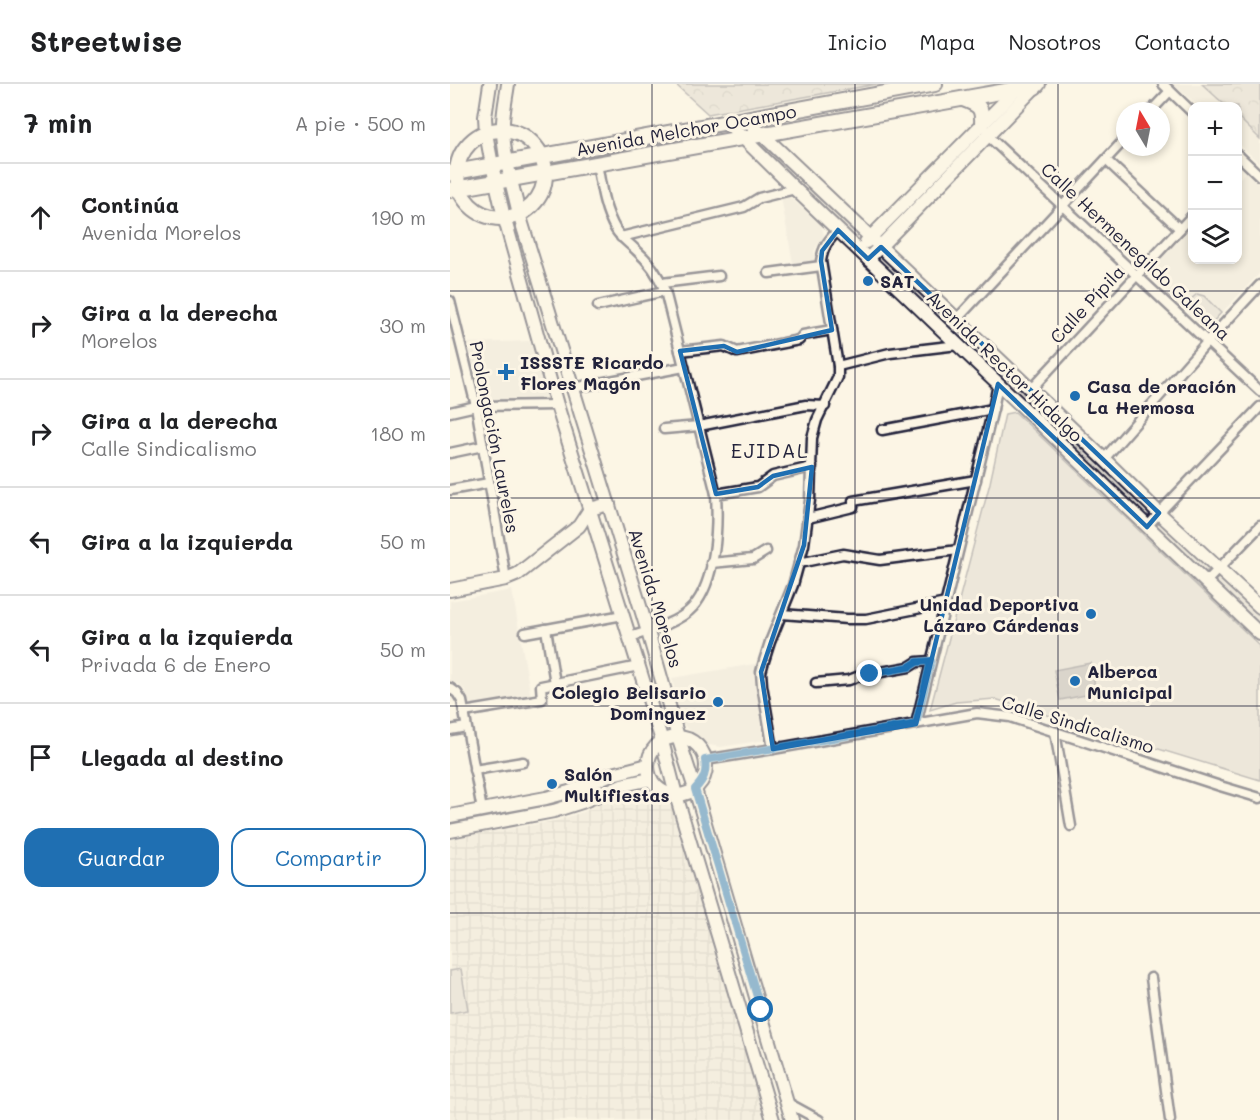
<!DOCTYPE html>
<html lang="es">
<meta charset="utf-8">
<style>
:root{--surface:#fff;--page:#f6f6f6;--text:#202124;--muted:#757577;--line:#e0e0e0;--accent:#1f6fb2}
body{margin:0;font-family:Mali,sans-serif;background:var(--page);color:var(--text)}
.controls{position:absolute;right:18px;top:18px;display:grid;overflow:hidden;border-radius:12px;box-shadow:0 3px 9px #0003}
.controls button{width:54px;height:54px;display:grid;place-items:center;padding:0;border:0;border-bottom:2px solid var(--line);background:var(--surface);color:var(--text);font:30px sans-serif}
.compass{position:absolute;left:666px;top:18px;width:54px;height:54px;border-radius:50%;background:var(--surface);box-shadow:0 3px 9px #0003;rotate:350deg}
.stop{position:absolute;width:18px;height:18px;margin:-14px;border:4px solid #1f6fb2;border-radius:50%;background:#fff}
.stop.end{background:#1f6fb2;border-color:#fff;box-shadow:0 2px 6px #0008}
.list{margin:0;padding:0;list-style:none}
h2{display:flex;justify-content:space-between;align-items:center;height:78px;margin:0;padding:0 24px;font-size:26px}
h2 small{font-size:20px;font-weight:400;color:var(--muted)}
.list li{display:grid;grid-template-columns:39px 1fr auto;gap:18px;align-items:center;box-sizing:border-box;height:108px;padding:0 24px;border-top:2px solid var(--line)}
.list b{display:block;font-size:22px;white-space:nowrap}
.list p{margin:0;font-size:20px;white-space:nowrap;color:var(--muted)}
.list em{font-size:20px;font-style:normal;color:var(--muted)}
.actions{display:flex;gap:12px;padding:18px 24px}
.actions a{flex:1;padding:14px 0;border:2px solid var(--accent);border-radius:18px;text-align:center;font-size:21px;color:var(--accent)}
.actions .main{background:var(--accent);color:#fff}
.icon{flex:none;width:33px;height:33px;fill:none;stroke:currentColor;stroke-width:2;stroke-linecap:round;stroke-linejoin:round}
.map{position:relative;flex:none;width:810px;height:1036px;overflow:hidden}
header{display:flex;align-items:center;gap:36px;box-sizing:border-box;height:84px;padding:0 30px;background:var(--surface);border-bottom:2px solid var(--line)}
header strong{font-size:28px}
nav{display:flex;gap:33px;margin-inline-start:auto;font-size:21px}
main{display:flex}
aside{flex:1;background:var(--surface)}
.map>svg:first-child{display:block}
.built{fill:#ece5d8}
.industrial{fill:url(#industrial-grid)}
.grass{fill:url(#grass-dots);stroke:#7f7c84;stroke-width:1.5}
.park{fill:url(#park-crowns);stroke:#7f7c84;stroke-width:1.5}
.garden{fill:#dcd6cc;stroke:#7f7c84;stroke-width:1.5}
.water{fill:#b2adab;stroke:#78757e;stroke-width:1.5}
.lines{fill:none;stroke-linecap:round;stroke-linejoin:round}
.street-casing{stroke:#22223b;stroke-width:13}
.secondary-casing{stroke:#22223b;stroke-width:16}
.primary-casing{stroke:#22223b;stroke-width:18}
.street{stroke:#fcf5e5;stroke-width:8}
.secondary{stroke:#fcf5e5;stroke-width:12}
.primary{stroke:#fcf5e5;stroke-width:14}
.route{stroke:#1f6fb2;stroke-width:8}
.marked{fill:none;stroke:#1f6fb2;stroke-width:4.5;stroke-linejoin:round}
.grid{fill:none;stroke:#22223b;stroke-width:1.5;stroke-opacity:0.55}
.poi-dot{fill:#1f6fb2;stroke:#fcf5e5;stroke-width:2}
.labels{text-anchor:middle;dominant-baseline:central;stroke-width:6;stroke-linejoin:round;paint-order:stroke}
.street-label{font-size:18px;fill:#22223b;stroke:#fcf5e5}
.poi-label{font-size:18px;font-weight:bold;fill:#22223b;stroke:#fcf5e5;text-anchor:start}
.neighbourhood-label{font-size:20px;letter-spacing:1.5px;fill:#22223b;stroke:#fcf5e5}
</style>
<header>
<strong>Streetwise</strong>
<nav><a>Inicio</a><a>Mapa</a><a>Nosotros</a><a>Contacto</a></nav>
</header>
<main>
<aside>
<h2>7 min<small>A pie · 500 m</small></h2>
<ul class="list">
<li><svg class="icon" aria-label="ahead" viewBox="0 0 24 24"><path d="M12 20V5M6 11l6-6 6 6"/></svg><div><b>Continúa</b><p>Avenida Morelos</p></div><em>190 m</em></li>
<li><svg class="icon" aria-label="right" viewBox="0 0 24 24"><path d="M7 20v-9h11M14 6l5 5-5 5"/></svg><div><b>Gira a la derecha</b><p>Morelos</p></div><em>30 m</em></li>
<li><svg class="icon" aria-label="right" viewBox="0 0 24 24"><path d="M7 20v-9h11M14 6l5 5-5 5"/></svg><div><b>Gira a la derecha</b><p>Calle Sindicalismo</p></div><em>180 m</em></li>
<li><svg class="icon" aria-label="left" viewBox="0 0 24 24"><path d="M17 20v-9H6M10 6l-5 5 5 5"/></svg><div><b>Gira a la izquierda</b></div><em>50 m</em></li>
<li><svg class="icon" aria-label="left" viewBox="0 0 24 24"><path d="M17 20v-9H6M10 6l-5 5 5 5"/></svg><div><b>Gira a la izquierda</b><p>Privada 6 de Enero</p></div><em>50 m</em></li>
<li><svg class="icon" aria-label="arrive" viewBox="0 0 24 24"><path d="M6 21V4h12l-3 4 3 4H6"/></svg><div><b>Llegada al destino</b></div></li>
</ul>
<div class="actions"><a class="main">Guardar</a><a>Compartir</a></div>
</aside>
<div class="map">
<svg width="810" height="1036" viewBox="0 0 810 1036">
<defs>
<pattern id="industrial-grid" width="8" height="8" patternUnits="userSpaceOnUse" patternTransform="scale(1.5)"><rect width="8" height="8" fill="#ece5d8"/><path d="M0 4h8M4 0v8" fill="none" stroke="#cac4ba"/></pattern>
<pattern id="grass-dots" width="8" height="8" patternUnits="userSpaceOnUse" patternTransform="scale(1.5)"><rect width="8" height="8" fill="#dcd6cc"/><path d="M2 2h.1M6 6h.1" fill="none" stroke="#bcb7b0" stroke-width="1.8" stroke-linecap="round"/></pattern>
<pattern id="park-crowns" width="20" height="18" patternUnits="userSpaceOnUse" patternTransform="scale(1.5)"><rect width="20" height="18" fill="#dcd6cc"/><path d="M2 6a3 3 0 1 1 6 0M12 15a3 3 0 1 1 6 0" fill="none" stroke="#bcb7b0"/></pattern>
</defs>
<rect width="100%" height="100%" fill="#fcf5e5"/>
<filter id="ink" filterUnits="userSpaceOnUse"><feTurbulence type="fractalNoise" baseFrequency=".0167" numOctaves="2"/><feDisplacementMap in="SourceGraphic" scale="12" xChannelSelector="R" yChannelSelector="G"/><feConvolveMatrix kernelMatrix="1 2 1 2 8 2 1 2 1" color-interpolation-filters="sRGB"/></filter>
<g filter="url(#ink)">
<g class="built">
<path d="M723 0H810V80L788 59V22H748Z"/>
<path d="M796 87 810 100V189L757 244 699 188 742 142V176H788V96Z"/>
<path d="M337 111 371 140 374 151 364 167 367 181 344 185 331 113Z"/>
<path d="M80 257 99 318 29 319 14 259Z"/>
<path d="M62 506 81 613 19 624 15 606 8 600 0 597V517Z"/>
<path d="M310 579 305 597 315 656 271 663 258 661 231 639 222 594Z"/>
</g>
<path class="industrial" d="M189 705H195L222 723 315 1034 314 1036H0V755L104 737 136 727 160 712Z"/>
<g class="grass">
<path d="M320 65 412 155 410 160 315 68 316 66Z"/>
<path d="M431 172 699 426 698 431 693 433 428 176Z"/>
<path d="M708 437H711L759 482 757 487 752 489 704 441Z"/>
<path d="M768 493H771L810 531V539L806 540 764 500 765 495Z"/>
</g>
<g class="park">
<path d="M225 0H427L258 30Z"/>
<path d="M752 0H810V55L788 33V22H776Z"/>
</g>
<g class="garden">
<path d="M747 210 754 212 771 229 757 244 734 221Z"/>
<path d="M565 328 810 562V696L545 615 506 618 480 626 540 399 555 330Z"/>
<path d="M11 885 18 926 0 929V887Z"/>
</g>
<path class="water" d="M641 579 646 609 610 616 604 586Z"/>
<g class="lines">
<defs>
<g id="street">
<path d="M713 0 742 28"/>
<path d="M701 27 720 7"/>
<path d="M538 52 810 307"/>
<path d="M788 71 810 92"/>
<path d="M656 76 730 145"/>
<path d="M147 79C151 102 154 126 166 146 171 154 179 159 186 166 200 178 208 190 215 207L266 410C268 443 266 497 243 523 230 538 199 547 180 553"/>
<path d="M171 153 294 123 309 114 345 105"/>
<path d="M319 189 371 182"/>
<path d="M212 199 269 192"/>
<path d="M0 217 26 322 56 495"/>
<path d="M148 222 215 207"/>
<path d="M507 235 675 55"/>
<path d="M230 267 274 262 287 268 349 256 353 251 382 246"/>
<path d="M388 282 440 269 508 261"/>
<path d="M123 304 234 283"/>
<path d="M581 305 742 132"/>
<path d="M0 328 26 322 107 321"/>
<path d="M214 345 249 342 356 321 375 322"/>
<path d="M432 346 543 325"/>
<path d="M0 369 33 362"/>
<path d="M654 375 758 257 810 201"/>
<path d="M0 406 39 399"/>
<path d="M266 410 308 403 323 392 362 383"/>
<path d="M358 434 403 423V417L526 396"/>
<path d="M697 443 709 429 810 323"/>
<path d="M261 479 303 475 316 467"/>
<path d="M349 479 393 470 430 476 508 466"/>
<path d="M756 498 810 442"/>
<path d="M332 530 397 535H416L496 519"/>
<path d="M96 545 105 599"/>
<path d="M75 549 173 531"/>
<path d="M366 599 399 596 412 591 420 590 459 583 467 578 481 577"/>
<path d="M0 604 7 609 12 617 32 726"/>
<path d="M14 628 92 615 91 602 189 582"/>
<path d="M466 640 543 325 548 300"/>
<path d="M0 646 16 643"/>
<path d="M605 648 621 742"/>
<path d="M323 665 312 601 311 588 314 577 320 558 343 501 354 461 360 416 362 354 367 336 388 293V282L371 177C373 163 378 157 388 146"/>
<path d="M255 676 323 665 527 629 560 633 770 702 810 714"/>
<path d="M24 686 73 678"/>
<path d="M701 894 720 1036"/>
<path d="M338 1019 369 1036"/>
</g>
<g id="secondary">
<path d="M40 0 35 33 36 49 42 81 53 129 107 321 212 657 226 711 323 1036"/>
<path d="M58 0C56 15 52 31 53 47 54 75 63 102 69 130L198 548 228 653 245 705 342 1036"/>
<path d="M295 34 654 375 709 429 810 523"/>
<path d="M277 38 345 105 810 550"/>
<path d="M416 158 567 5"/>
<path d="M418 175 585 3"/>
<path d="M0 506 56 495 68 490 129 442 140 425 159 420"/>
<circle cx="227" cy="682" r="29"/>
<path d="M0 732 96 714 119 708 159 691 198 681"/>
<path d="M0 747 104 727 132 718 172 701 201 695"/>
</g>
<g id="primary">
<path d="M513 15C529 21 533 23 532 41"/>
<circle cx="51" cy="90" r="44"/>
<path d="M0 89 485 0"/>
<path d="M0 106 567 5 585 3 588 0"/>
</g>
</defs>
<use href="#street" class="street-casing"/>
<use href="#secondary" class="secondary-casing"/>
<use href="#primary" class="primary-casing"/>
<use href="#street" class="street"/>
<use href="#secondary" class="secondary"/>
<use href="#primary" class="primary"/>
</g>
</g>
<g class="lines" filter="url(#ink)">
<path class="route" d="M311 926 245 705C254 696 257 688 255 676L466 640 481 577 467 578 459 583 420 590"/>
</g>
<path d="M0 0H810V1036H0ZM388 146 418 175 431 163 709 429 697 443 548 300 466 640 323 665 311 588 354 461 362 383 323 392 308 403 266 410 230 267 274 262 287 268 382 246 371 177 372 167Z" fill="#fcf5e5" fill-opacity=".55" fill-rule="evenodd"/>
<path class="marked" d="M388 146 418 175 431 163 709 429 697 443 548 300 466 640 323 665 311 588 354 461 362 383 323 392 308 403 266 410 230 267 274 262 287 268 382 246 371 177 372 167Z"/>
<path class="grid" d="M202 0V1036M405 0V1036M608 0V1036M0 207H810M0 414H810M0 622H810M0 829H810"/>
<g class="poi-dot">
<circle cx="418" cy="197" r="6"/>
<path d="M53 279h6v6h6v6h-6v6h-6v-6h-6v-6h6z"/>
<circle cx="625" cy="312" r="6"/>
<circle cx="641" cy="530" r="6"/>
<circle cx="625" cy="597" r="6"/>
<circle cx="268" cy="618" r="6"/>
<circle cx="102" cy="700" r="6"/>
</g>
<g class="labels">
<g class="street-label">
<text transform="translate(236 46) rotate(-10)">Avenida Melchor Ocampo</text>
<text transform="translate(686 167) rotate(43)">Calle Hermenegildo Galeana</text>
<text transform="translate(637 220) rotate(-47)">Calle Pípila</text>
<text transform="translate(555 282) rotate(44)">Avenida Rector Hidalgo</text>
<text transform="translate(45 353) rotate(79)">Prolongación Laureles</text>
<text transform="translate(206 514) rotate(73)">Avenida Morelos</text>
<text transform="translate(628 640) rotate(17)">Calle Sindicalismo</text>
</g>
<g class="poi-label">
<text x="430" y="197">SAT</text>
<text x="70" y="278">ISSSTE Ricardo<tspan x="70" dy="21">Flores Magón</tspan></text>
<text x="637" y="302">Casa de oración<tspan x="637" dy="21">La Hermosa</tspan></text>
<text x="629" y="520" text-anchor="end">Unidad Deportiva<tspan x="629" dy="21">Lázaro Cárdenas</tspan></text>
<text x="637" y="587">Alberca<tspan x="637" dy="21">Municipal</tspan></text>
<text x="256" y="608" text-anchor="end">Colegio Belisario<tspan x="256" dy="21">Dominguez</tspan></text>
<text x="114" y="690">Salón<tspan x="114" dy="21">Multifiestas</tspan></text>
</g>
<g class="neighbourhood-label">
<text x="320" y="366">EJIDAL</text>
</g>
</g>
</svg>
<div class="controls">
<button>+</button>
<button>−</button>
<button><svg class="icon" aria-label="layers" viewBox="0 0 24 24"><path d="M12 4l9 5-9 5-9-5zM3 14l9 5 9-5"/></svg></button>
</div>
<svg class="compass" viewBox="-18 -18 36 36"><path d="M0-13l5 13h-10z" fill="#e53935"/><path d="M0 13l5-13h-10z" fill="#757577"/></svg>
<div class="stop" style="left:311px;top:926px"></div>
<div class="stop end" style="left:420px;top:590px"></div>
</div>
</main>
